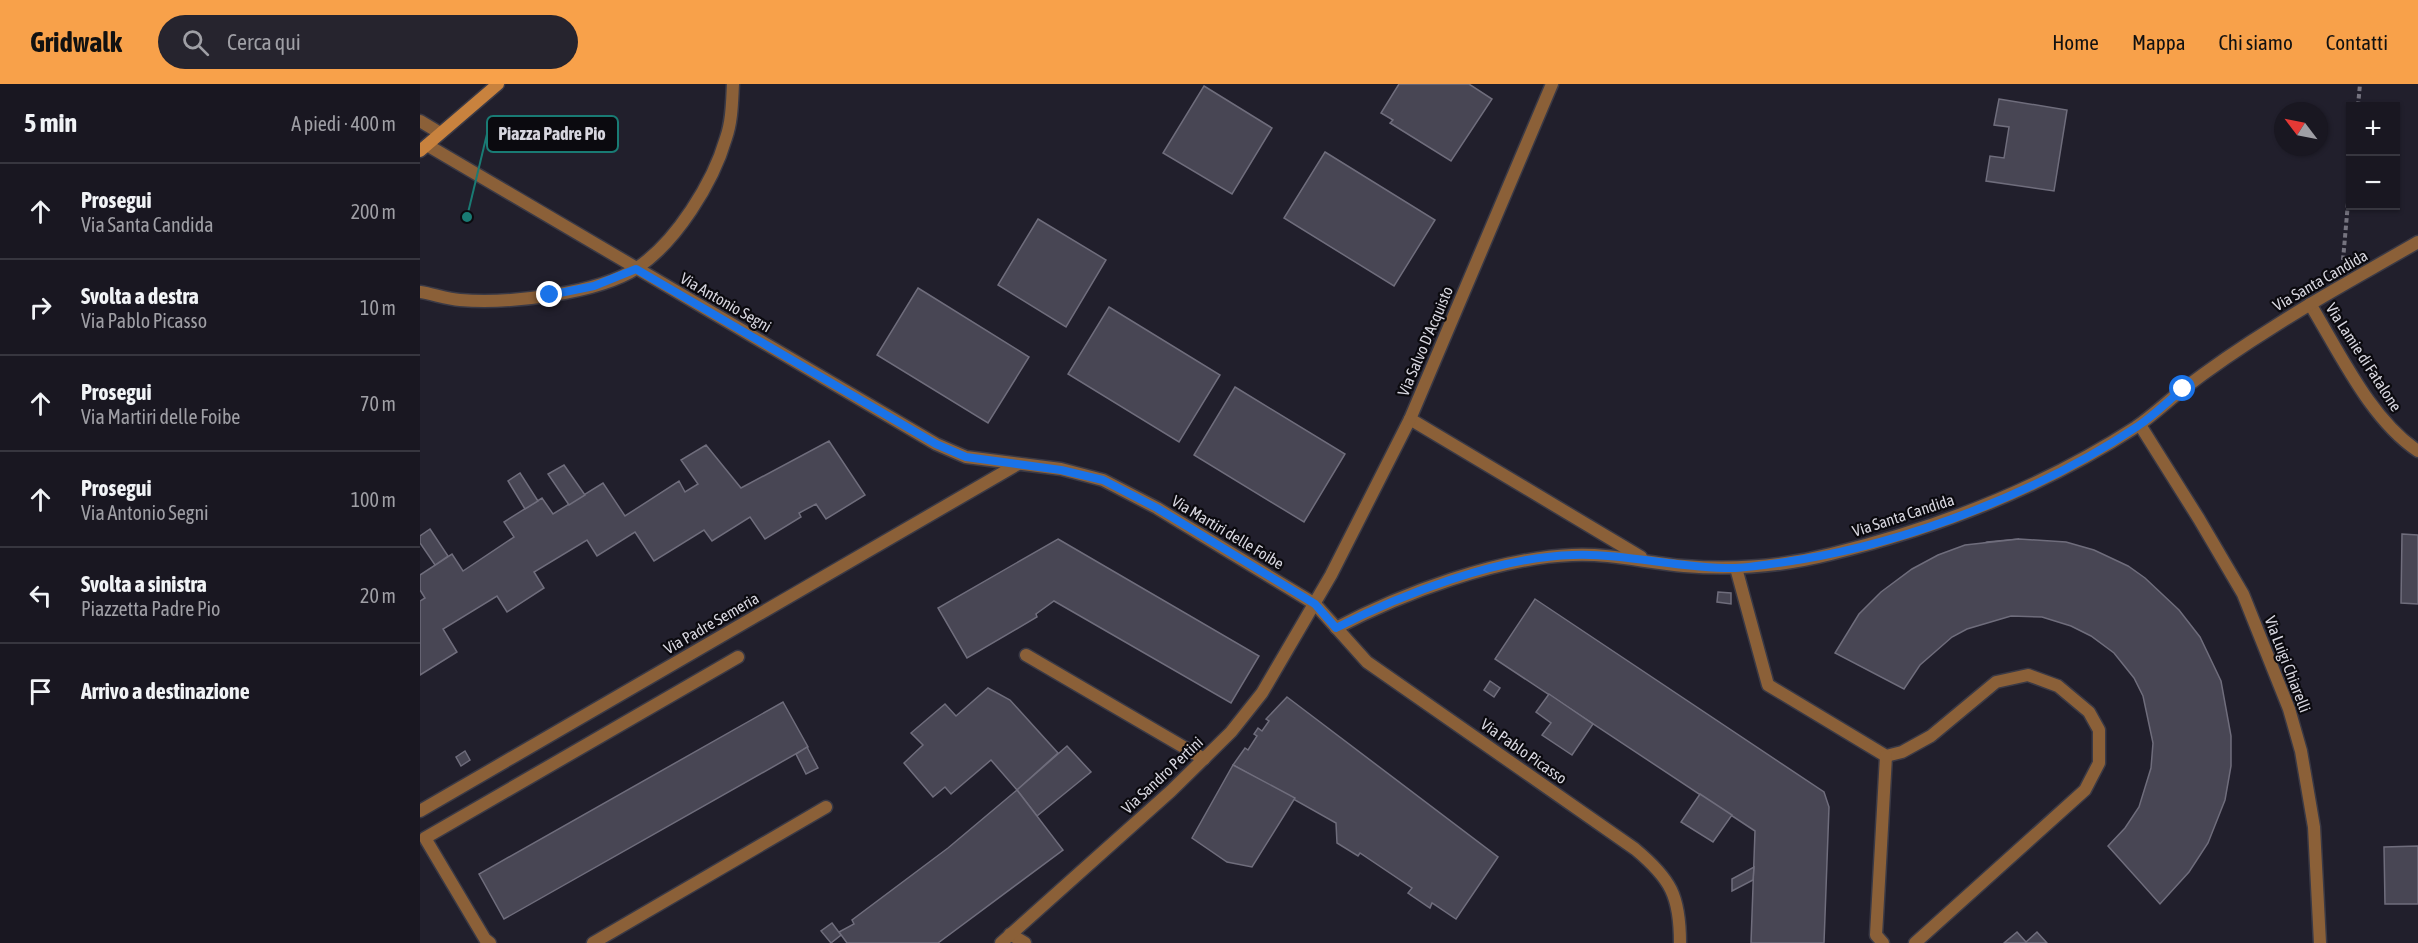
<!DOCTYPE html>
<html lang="it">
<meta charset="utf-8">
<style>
:root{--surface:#191721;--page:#26242e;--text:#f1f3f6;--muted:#9f9fa5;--line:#37363f;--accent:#f8a14a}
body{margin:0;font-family:"Asap Condensed",sans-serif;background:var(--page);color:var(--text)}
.controls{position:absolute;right:18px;top:18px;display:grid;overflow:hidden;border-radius:0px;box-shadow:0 2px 4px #0004}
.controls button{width:54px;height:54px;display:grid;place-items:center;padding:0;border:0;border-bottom:2px solid var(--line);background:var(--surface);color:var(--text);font:30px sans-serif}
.compass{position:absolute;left:1854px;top:18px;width:54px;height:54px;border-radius:50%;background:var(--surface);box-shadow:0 2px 4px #0004;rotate:302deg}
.stop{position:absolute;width:18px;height:18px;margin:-14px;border:4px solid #1a73e8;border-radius:50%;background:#fff}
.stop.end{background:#1a73e8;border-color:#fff;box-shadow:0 2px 6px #0008}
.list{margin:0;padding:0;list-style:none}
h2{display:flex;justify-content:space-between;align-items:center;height:78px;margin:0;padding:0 24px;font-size:26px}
h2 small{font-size:20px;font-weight:400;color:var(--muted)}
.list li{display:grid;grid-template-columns:39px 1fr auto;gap:18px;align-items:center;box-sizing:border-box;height:96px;padding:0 24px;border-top:2px solid var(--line)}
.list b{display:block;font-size:22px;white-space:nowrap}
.list p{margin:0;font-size:20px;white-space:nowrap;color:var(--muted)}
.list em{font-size:20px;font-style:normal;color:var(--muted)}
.icon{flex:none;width:33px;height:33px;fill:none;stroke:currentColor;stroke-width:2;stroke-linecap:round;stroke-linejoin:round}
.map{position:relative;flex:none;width:1998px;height:859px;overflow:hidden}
header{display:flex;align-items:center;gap:36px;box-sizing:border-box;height:84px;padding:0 30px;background:var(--accent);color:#111}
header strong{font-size:28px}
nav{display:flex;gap:33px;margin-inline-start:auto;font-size:21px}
.search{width:420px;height:54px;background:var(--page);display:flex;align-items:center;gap:15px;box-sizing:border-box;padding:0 21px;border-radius:33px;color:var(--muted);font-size:22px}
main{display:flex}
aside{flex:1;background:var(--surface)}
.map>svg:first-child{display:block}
.building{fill:#484654;stroke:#6f6d7c;stroke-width:1.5}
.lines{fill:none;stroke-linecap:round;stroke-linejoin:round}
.service-casing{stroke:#3a3945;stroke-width:15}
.minor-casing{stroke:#3a3945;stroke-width:15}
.secondary-casing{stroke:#3a3945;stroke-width:15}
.path{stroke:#767480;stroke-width:4;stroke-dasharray:4.5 3;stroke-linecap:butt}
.service{stroke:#8b6038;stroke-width:12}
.minor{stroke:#8b6038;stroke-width:12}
.secondary{stroke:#c8823e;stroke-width:12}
.route{stroke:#1a73e8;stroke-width:8}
.labels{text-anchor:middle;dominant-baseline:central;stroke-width:4.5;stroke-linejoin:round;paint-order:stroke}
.street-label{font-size:16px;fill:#d7d6df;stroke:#0b0a0f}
.leader{fill:none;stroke:#197b74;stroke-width:2}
.callout-dot{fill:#197b74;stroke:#0b0a0f;stroke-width:2}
.callout{fill:#0b0a0f;stroke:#197b74;stroke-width:2}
.callout-label{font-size:18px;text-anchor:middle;font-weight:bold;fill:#d7d6df}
</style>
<header>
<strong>Gridwalk</strong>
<div class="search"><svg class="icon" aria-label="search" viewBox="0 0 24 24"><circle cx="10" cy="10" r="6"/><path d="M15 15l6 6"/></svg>Cerca qui</div>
<nav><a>Home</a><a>Mappa</a><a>Chi siamo</a><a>Contatti</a></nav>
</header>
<main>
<aside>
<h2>5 min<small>A piedi · 400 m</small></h2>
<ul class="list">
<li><svg class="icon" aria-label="ahead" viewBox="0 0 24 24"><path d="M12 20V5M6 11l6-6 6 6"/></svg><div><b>Prosegui</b><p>Via Santa Candida</p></div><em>200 m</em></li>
<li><svg class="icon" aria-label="right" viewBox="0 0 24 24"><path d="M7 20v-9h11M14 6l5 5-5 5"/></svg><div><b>Svolta a destra</b><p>Via Pablo Picasso</p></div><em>10 m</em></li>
<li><svg class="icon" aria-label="ahead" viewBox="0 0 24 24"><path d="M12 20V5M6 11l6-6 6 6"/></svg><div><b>Prosegui</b><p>Via Martiri delle Foibe</p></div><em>70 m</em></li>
<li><svg class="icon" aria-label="ahead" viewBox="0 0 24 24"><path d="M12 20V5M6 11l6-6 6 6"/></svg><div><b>Prosegui</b><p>Via Antonio Segni</p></div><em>100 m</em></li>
<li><svg class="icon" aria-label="left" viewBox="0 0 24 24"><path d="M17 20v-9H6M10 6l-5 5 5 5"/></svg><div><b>Svolta a sinistra</b><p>Piazzetta Padre Pio</p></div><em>20 m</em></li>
<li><svg class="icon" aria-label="arrive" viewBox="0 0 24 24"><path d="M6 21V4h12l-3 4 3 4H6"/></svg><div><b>Arrivo a destinazione</b></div></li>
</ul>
</aside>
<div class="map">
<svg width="1998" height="859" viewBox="0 0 1998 859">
<rect width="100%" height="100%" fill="#211f2c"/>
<g class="building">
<path d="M979 0H1049L1072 15 1031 77 970 39 973 36 961 29Z"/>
<path d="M784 2 852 44 812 110 743 69Z"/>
<path d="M1579 15 1647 26 1634 107 1566 97 1570 72 1584 74 1589 43 1574 41Z"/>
<path d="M905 68 1015 136 974 202 864 134Z"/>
<path d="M618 135 686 176 646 243 578 201Z"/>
<path d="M498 204 609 273 568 339 457 271Z"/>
<path d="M689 223 800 291 759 358 648 290Z"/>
<path d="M815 303 925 370 884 438 774 371Z"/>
<path d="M409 357 445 411 406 435 396 420 379 429 381 433 345 455 330 433 292 457 284 446 234 477 215 448 177 472 167 456 114 488 124 504 87 528 77 512 23 545 37 568 0 591V517L5 514 0 506V491L32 470 43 487 94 453 84 438 122 414 133 430 183 399 205 432 259 397 265 408 278 400 261 376 286 361 321 404Z"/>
<path d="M144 381 165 411 149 421 128 390Z"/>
<path d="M100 389 118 417 105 425 88 397Z"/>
<path d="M10 445 28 472 15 481 0 459V452Z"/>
<path d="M1982 450 1998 451V520L1981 519Z"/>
<path d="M638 455 839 572 811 619 634 517 616 530 617 533 547 574 518 524Z"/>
<path d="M1599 455 1589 459 1557 462 1567 458Z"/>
<path d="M1599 455 1646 458 1674 466 1708 482 1725 494 1759 526 1780 553 1801 597 1811 652V682L1805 716 1788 759 1769 788 1740 820 1688 762 1705 744 1719 723 1731 684 1733 659 1723 612 1714 594 1694 569 1671 552 1651 542 1622 533 1591 532 1547 545 1532 553 1500 581 1484 605 1415 569 1439 530 1461 508 1492 485 1518 471 1545 461Z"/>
<path d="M1298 508 1311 509V520L1297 518Z"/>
<path d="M1115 515 1404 708 1409 723 1404 859H1331L1335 747 1075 575Z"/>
<path d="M1070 597 1080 604 1074 613 1064 606Z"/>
<path d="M568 604 590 616 638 669 597 706 571 676 531 710 525 703 513 713 484 679 503 661 491 649 525 620 536 632Z"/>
<path d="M1129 610 1173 640 1152 671 1122 651 1131 639 1116 628Z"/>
<path d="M867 613 1078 773 1036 835 1012 819 1010 824 988 809 992 804 940 769 938 772 917 759 916 739 813 681 825 664 828 666 837 652 834 650 838 644 842 647 849 637 846 635Z"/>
<path d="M363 618 388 663 84 835 59 790Z"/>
<path d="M647 662 671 688 617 732 597 706Z"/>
<path d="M387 663 398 684 386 690 376 670Z"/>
<path d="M45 667 50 676 41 682 36 673Z"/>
<path d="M813 681 875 714 832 783 807 778 772 754Z"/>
<path d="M597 706 643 766 518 859H427L419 848 434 840 432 836 528 764Z"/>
<path d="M1280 710 1312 731 1293 758 1261 738Z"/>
<path d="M1998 762V820H1965L1964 763Z"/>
<path d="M1334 783 1333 796 1312 807V795Z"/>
<path d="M412 839 421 851 411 859 401 847Z"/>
<path d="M1597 848 1606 858 1617 848 1627 859H1584Z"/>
</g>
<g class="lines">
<defs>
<g id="service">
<path d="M1316 484 1348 601 1466 672 1482 668 1511 652 1576 598 1608 591 1638 602 1669 628 1679 646V679L1665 706 1495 859"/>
<path d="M606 571 784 675"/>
<path d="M70 859 65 855 5 754 318 573"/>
<path d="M1463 859 1456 851 1466 672"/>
</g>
<g id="minor">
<path d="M0 37 20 49"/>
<path d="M7 61 516 360 546 373 641 385 683 396 737 424 895 520 947 578 1215 765C1251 795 1260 812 1260 859"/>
<path d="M0 208C13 210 27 215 40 216 87 220 178 210 217 184 256 158 293 99 306 54 312 37 312 18 313 0"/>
<path d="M1890 220C1920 269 1950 335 1998 367"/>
<path d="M990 335 1221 473"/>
<path d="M1720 341 1779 435 1823 510 1869 625 1881 667 1894 743 1900 859"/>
<path d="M916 544C983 509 1077 474 1152 471 1190 469 1227 479 1264 482 1313 486 1364 482 1411 470 1518 444 1623 403 1716 343 1732 332 1747 318 1762 306 1792 283 1823 262 1855 242 1901 212 1950 186 1998 158"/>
<path d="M0 727 598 380"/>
<path d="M590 850 605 859"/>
<path d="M173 859 406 723"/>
<path d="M581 859 751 707 811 648 842 609 911 491 990 335 1132 0"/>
</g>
<path id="secondary" d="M0 67 78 0"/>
</defs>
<use href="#service" class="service-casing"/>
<use href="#minor" class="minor-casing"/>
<use href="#secondary" class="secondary-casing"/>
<g class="path">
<path d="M1938 22 1940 0"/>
<path d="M1923 176 1930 96"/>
</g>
<use href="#service" class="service"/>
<use href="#minor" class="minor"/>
<use href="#secondary" class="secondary"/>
</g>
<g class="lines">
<path class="route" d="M130 211 174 202 216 185 516 360 546 373 641 386 683 396 737 424 895 520 916 544C982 510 1078 473 1153 471 1207 469 1261 485 1315 484 1336 483 1358 479 1378 476 1493 457 1621 407 1718 342 1734 331 1748 317 1763 305"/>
</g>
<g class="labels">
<g class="street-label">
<text transform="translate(1900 196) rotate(-30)">Via Santa Candida</text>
<text transform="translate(306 218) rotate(30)">Via Antonio Segni</text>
<text transform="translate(1005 257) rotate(-67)">Via Salvo D'Acquisto</text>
<text transform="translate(1944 273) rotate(57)">Via Lamie di Fatalone</text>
<text transform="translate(1483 431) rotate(-18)">Via Santa Candida</text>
<text transform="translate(808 448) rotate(31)">Via Martiri delle Foibe</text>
<text transform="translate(291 539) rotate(-30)">Via Padre Semeria</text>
<text transform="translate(1868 580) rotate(69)">Via Luigi Chiarelli</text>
<text transform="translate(1104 667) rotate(35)">Via Pablo Picasso</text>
<text transform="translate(742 691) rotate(-43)">Via Sandro Pertini</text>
</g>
</g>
<path class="leader" d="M47 133L67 50"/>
<circle class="callout-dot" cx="47" cy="133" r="6"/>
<rect class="callout" x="67" y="32" width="131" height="36" rx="6"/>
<g class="callout-label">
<text x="132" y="56">Piazza Padre Pio</text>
</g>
</svg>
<div class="controls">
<button>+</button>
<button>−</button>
</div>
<svg class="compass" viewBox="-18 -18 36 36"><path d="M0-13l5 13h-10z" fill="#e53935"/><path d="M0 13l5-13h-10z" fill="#9f9fa5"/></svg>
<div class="stop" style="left:1763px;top:305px"></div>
<div class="stop end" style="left:130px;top:211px"></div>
</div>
</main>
